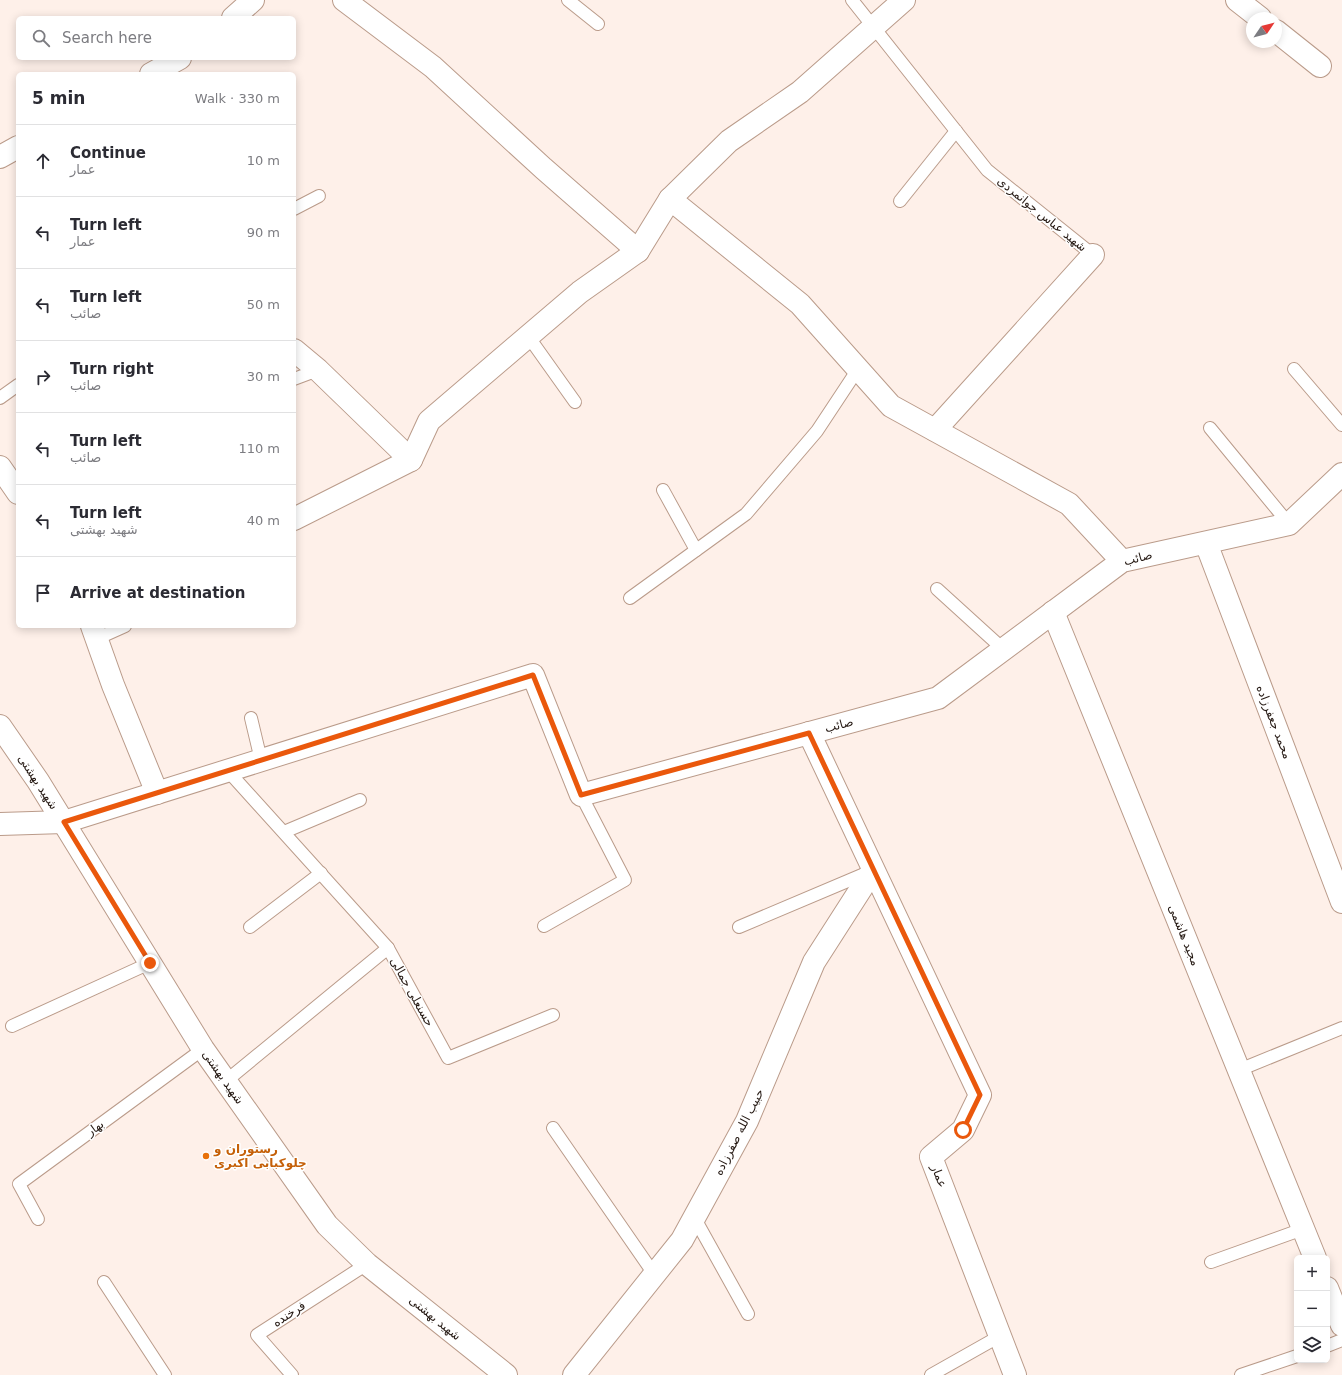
<!DOCTYPE html>
<meta charset="utf-8">
<style>
:root{--surface:#fff;--page:#f2f2f3;--text:#2b2b33;--muted:#7c7c81;--line:#e1e1e2}
body{margin:0;font-family:"DejaVu Sans",Vazirmatn,sans-serif;background:var(--page);color:var(--text)}
.controls{position:absolute;right:12px;bottom:12px;display:grid;overflow:hidden;border-radius:6px;box-shadow:0 2px 10px #0003}
.controls button{width:36px;height:36px;display:grid;place-items:center;padding:0;border:0;border-bottom:1px solid var(--line);background:var(--surface);color:var(--text);font:20px sans-serif}
.compass{position:absolute;left:1246px;top:12px;width:36px;height:36px;border-radius:50%;background:var(--surface);box-shadow:0 2px 10px #0003;rotate:55deg}
.stop{position:absolute;width:12px;height:12px;margin:-9px;border:3px solid #ea580c;border-radius:50%;background:#fff}
.stop.end{background:#ea580c;border-color:#fff;box-shadow:0 1px 4px #0008}
.list{margin:0;padding:0;list-style:none}
h2{display:flex;justify-content:space-between;align-items:center;height:52px;margin:0;padding:0 16px;font-size:17px}
h2 small{font-size:13px;font-weight:400;color:var(--muted)}
.list li{display:grid;grid-template-columns:26px 1fr auto;gap:12px;align-items:center;box-sizing:border-box;height:72px;padding:0 16px;border-top:1px solid var(--line)}
.list b{display:block;font-size:15px;white-space:nowrap}
.list p{margin:0;font-size:13px;white-space:nowrap;color:var(--muted)}
.list em{font-size:13px;font-style:normal;color:var(--muted)}
.icon{flex:none;width:22px;height:22px;fill:none;stroke:currentColor;stroke-width:2;stroke-linecap:round;stroke-linejoin:round}
.map{position:relative;flex:none;width:1342px;height:1375px;overflow:hidden}
.search{position:absolute;background:var(--surface);box-shadow:0 2px 10px #0003;left:16px;top:16px;width:280px;height:44px;display:flex;align-items:center;gap:10px;box-sizing:border-box;padding:0 14px;border-radius:6px;color:var(--muted);font-size:15px}
.panel{position:absolute;background:var(--surface);box-shadow:0 2px 10px #0003;left:16px;top:72px;width:280px;height:556px;border-radius:6px}
.map>svg:first-child{display:block}
.lines{fill:none;stroke-linecap:round;stroke-linejoin:round}
.service-casing{stroke:#ba9b8a;stroke-width:14}
.minor-casing{stroke:#ba9b8a;stroke-width:24}
.tertiary-casing{stroke:#ba9b8a;stroke-width:24}
.service{stroke:#fff;stroke-width:12}
.minor{stroke:#fff;stroke-width:22}
.tertiary{stroke:#fff;stroke-width:22}
.route{stroke:#ea580c;stroke-width:5}
.food-dot{fill:#e8710a;stroke:#fff;stroke-width:1.5}
.labels{text-anchor:middle;dominant-baseline:central;stroke-width:3;stroke-linejoin:round;paint-order:stroke}
.street-label{font-size:12px;fill:#241812;stroke:#fff}
.food-label{font-size:12px;font-weight:bold;fill:#c56008;stroke:#fff;text-anchor:start}
</style>
<div class="map">
<svg width="1342" height="1375" viewBox="0 0 1342 1375">
<rect width="100%" height="100%" fill="#fef0e9"/>
<g class="lines">
<defs>
<g id="service">
<path d="M568 0 598 24"/>
<path d="M852 0 987 170 1093 255"/>
<path d="M900 201 956 131"/>
<path d="M294 209 319 196"/>
<path d="M528 336 575 402"/>
<path d="M1294 369 1342 425"/>
<path d="M294 379 318 370"/>
<path d="M0 398 18 385"/>
<path d="M1210 428 1289 524"/>
<path d="M663 490 696 550"/>
<path d="M937 589 1003 649"/>
<path d="M630 598 746 514 817 431 858 369"/>
<path d="M96 639 125 626"/>
<path d="M251 718 261 760"/>
<path d="M228 771 388 948"/>
<path d="M284 832 360 800"/>
<path d="M544 926 625 880 581 795"/>
<path d="M250 927 321 873"/>
<path d="M739 927 869 872"/>
<path d="M12 1026 150 963"/>
<path d="M1239 1070 1342 1028"/>
<path d="M226 1081 388 948 448 1058 553 1015"/>
<path d="M553 1128 654 1274"/>
<path d="M694 1217 748 1314"/>
<path d="M38 1219 19 1184 203 1049"/>
<path d="M1211 1262 1303 1229"/>
<path d="M104 1282 165 1375"/>
<path d="M1327 1346 1342 1340"/>
<path d="M292 1375 257 1335 367 1264"/>
<path d="M931 1375 1000 1336"/>
<path d="M1241 1375 1297 1356"/>
</g>
<g id="minor">
<path d="M344 0 433 67 543 168 638 251"/>
<path d="M1237 0 1260 18"/>
<path d="M233 18 253 0"/>
<path d="M1276 31 1320 66"/>
<path d="M151 74 180 58"/>
<path d="M0 157 18 147"/>
<path d="M670 199 800 304 891 406 1069 504 1122 561"/>
<path d="M294 350 318 370 411 460"/>
<path d="M935 430 1093 255"/>
<path d="M0 467 18 493"/>
<path d="M294 519 411 460 429 421 580 292 638 251 670 199 729 141 800 92 904 0"/>
<path d="M1206 543 1342 902"/>
<path d="M1053 612 1315 1258"/>
<path d="M92 626 113 685 157 793"/>
<path d="M809 733 980 1095 963 1130 931 1157 1015 1375"/>
<path d="M0 824 64 822 533 675 581 795 938 698 1122 561 1289 524 1342 474"/>
<path d="M1327 1288 1342 1325"/>
<path d="M574 1375 682 1240 747 1121 814 962 873 870"/>
</g>
<path id="tertiary" d="M0 726 38 781 203 1049 327 1225 367 1264 506 1375"/>
</defs>
<use href="#service" class="service-casing"/>
<use href="#minor" class="minor-casing"/>
<use href="#tertiary" class="tertiary-casing"/>
<use href="#service" class="service"/>
<use href="#minor" class="minor"/>
<use href="#tertiary" class="tertiary"/>
</g>
<g class="lines">
<path class="route" d="M150 963 64 822 533 675 581 795 809 733 980 1095 963 1130"/>
</g>
<circle class="food-dot" cx="206" cy="1156" r="4"/>
<g class="labels">
<g class="street-label">
<text transform="translate(1042 214) rotate(39)">شهید عباس جوانمردی</text>
<text transform="translate(1138 558) rotate(-15)">صائب</text>
<text transform="translate(1274 722) rotate(69)">محمد جعفرزاده</text>
<text transform="translate(839 725) rotate(-15)">صائب</text>
<text transform="translate(38 782) rotate(57)">شهید بهشتی</text>
<text transform="translate(1184 935) rotate(68)">مجید هاشمی</text>
<text transform="translate(412 992) rotate(61)">حسنعلی جمالی</text>
<text transform="translate(223 1077) rotate(55)">شهید بهشتی</text>
<text transform="translate(95 1128) rotate(-36)">بهار</text>
<text transform="translate(739 1132) rotate(-63)">حبیب الله صفرزاده</text>
<text transform="translate(939 1176) rotate(69)">عمار</text>
<text transform="translate(289 1314) rotate(-33)">فرخنده</text>
<text transform="translate(435 1318) rotate(39)">شهید بهشتی</text>
</g>
<g class="food-label">
<text x="214" y="1149">رستوران و<tspan x="214" dy="14">چلوکبابی اکبری</tspan></text>
</g>
</g>
</svg>
<div class="controls">
<button>+</button>
<button>−</button>
<button><svg class="icon" aria-label="layers" viewBox="0 0 24 24"><path d="M12 4l9 5-9 5-9-5zM3 14l9 5 9-5"/></svg></button>
</div>
<svg class="compass" viewBox="-18 -18 36 36"><path d="M0-13l5 13h-10z" fill="#e53935"/><path d="M0 13l5-13h-10z" fill="#7c7c81"/></svg>
<div class="stop" style="left:963px;top:1130px"></div>
<div class="stop end" style="left:150px;top:963px"></div>
<div class="search"><svg class="icon" aria-label="search" viewBox="0 0 24 24"><circle cx="10" cy="10" r="6"/><path d="M15 15l6 6"/></svg>Search here</div>
<section class="panel">
<h2>5 min<small>Walk · 330 m</small></h2>
<ul class="list">
<li><svg class="icon" aria-label="ahead" viewBox="0 0 24 24"><path d="M12 20V5M6 11l6-6 6 6"/></svg><div><b>Continue</b><p>عمار</p></div><em>10 m</em></li>
<li><svg class="icon" aria-label="left" viewBox="0 0 24 24"><path d="M17 20v-9H6M10 6l-5 5 5 5"/></svg><div><b>Turn left</b><p>عمار</p></div><em>90 m</em></li>
<li><svg class="icon" aria-label="left" viewBox="0 0 24 24"><path d="M17 20v-9H6M10 6l-5 5 5 5"/></svg><div><b>Turn left</b><p>صائب</p></div><em>50 m</em></li>
<li><svg class="icon" aria-label="right" viewBox="0 0 24 24"><path d="M7 20v-9h11M14 6l5 5-5 5"/></svg><div><b>Turn right</b><p>صائب</p></div><em>30 m</em></li>
<li><svg class="icon" aria-label="left" viewBox="0 0 24 24"><path d="M17 20v-9H6M10 6l-5 5 5 5"/></svg><div><b>Turn left</b><p>صائب</p></div><em>110 m</em></li>
<li><svg class="icon" aria-label="left" viewBox="0 0 24 24"><path d="M17 20v-9H6M10 6l-5 5 5 5"/></svg><div><b>Turn left</b><p>شهید بهشتی</p></div><em>40 m</em></li>
<li><svg class="icon" aria-label="arrive" viewBox="0 0 24 24"><path d="M6 21V4h12l-3 4 3 4H6"/></svg><div><b>Arrive at destination</b></div></li>
</ul>
</section>
</div>
